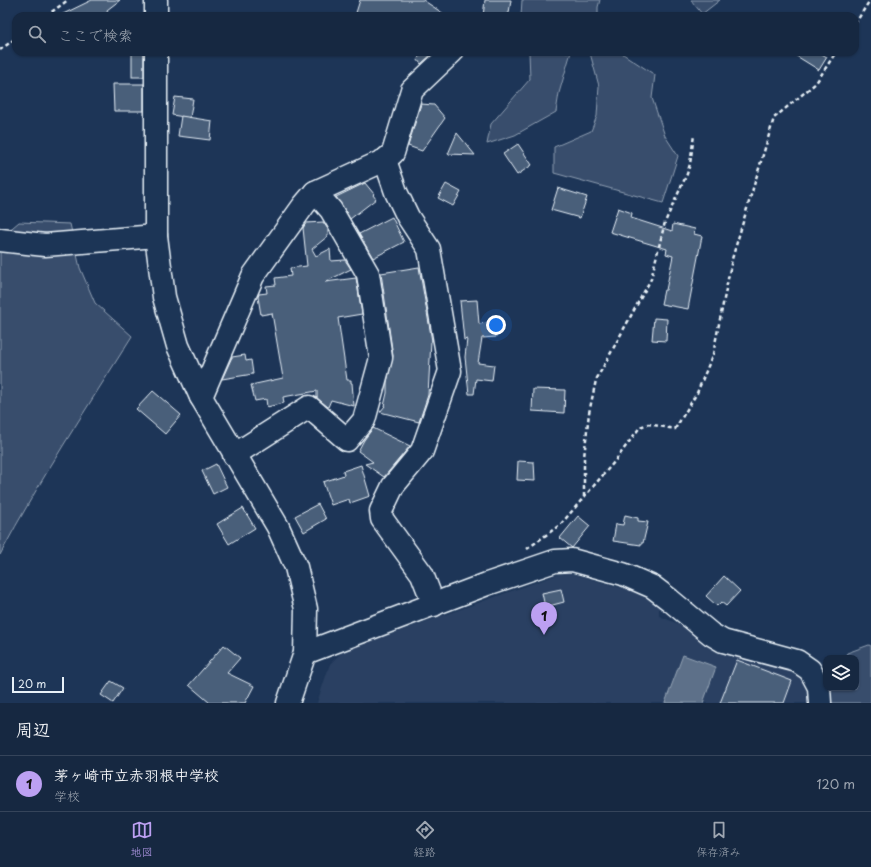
<!DOCTYPE html>
<html lang="ja">
<meta charset="utf-8">
<style>
:root{--surface:#162841;--page:#23344c;--text:#f1f3f6;--muted:#9ea6b1;--line:#35445a;--accent:#bca0f2}
body{margin:0;font-family:"Playpen Sans","Klee One",sans-serif;background:var(--page);color:var(--text)}
.controls{position:absolute;right:12px;bottom:12px;display:grid;overflow:hidden;border-radius:8px;box-shadow:0 1px 3px #0004}
.controls button{width:36px;height:36px;display:grid;place-items:center;padding:0;border:0;border-bottom:1px solid var(--line);background:var(--surface);color:var(--text);font:20px sans-serif}
.scale{position:absolute;left:12px;bottom:10px;width:52px;box-sizing:border-box;padding-left:4px;border:2px solid #e8f1f8;border-top:0;font-size:11px;line-height:14px;white-space:nowrap;color:#e8f1f8;-webkit-text-stroke:3px #1d3557;paint-order:stroke}
.you{position:absolute;left:496px;top:325px;width:14px;height:14px;margin:-10px;border:3px solid #fff;border-radius:50%;background:#1a73e8;box-shadow:0 0 0 6px #1a73e833}
.badge{display:grid;place-items:center;width:26px;height:26px;border-radius:50%;background:var(--accent);color:#111;font-size:13px;font-weight:700}
.pin{position:absolute;translate:-50% -33px;filter:drop-shadow(0 1px 2px #0008)}
.pin::after{content:'';position:absolute;top:21px;width:14px;height:12px;background:inherit;clip-path:polygon(0 0,100% 0,50% 100%)}
.list{margin:0;padding:0;list-style:none}
h2{display:flex;justify-content:space-between;align-items:center;height:52px;margin:0;padding:0 16px;font-size:17px}
h2 small{font-size:13px;font-weight:400;color:var(--muted)}
.list li{display:grid;grid-template-columns:26px 1fr auto;gap:12px;align-items:center;box-sizing:border-box;height:56px;padding:0 16px;border-top:1px solid var(--line)}
.list b{display:block;font-size:15px;white-space:nowrap}
.list p{margin:0;font-size:13px;white-space:nowrap;color:var(--muted)}
.list em{font-size:13px;font-style:normal;color:var(--muted)}
.icon{flex:none;width:22px;height:22px;fill:none;stroke:currentColor;stroke-width:2;stroke-linecap:round;stroke-linejoin:round}
.map{position:relative;flex:none;width:871px;height:703px;overflow:hidden}
.search{position:absolute;background:var(--surface);box-shadow:0 1px 3px #0004;left:12px;right:12px;top:12px;height:44px;display:flex;align-items:center;gap:10px;box-sizing:border-box;padding:0 14px;border-radius:12px;color:var(--muted);font-size:15px}
.sheet{height:108px;background:var(--surface)}
nav{display:flex;justify-content:space-around;align-items:center;box-sizing:border-box;height:56px;border-top:1px solid var(--line);background:var(--surface);font-size:11px;color:var(--muted)}
nav a{display:grid;justify-items:center;gap:2px}
nav .on{color:var(--accent)}
.map>svg:first-child{display:block}
.built{fill:#2a4162}
.green{fill:#374d6c;stroke:#909fb2}
.water{fill:#5d7089;stroke:#95a4b5}
.building{fill:#495e7a;stroke:#e8f1f8}
.lines{fill:none;stroke-linecap:round;stroke-linejoin:round}
.minor-casing{stroke:#e8f1f8;stroke-width:25}
.path{stroke:#e8f1f8;stroke-width:2.5;stroke-dasharray:4 3;stroke-linecap:butt}
.minor{stroke:#1d3557;stroke-width:22}
</style>
<div class="map">
<svg width="871" height="703" viewBox="0 0 871 703">
<rect width="100%" height="100%" fill="#1d3557"/>
<filter id="ink" filterUnits="userSpaceOnUse"><feTurbulence type="fractalNoise" baseFrequency=".025" numOctaves="2"/><feDisplacementMap in="SourceGraphic" scale="8" xChannelSelector="R" yChannelSelector="G"/><feConvolveMatrix kernelMatrix="1 2 1 2 8 2 1 2 1" color-interpolation-filters="sRGB"/></filter>
<g filter="url(#ink)">
<path class="built" d="M562 573H571L646 595 659 604V616L681 625H687L798 669 812 687 814 703H317L330 664 343 651Z"/>
<g class="green">
<path d="M522 0H600L598 7V16H521Z"/>
<path d="M691 0H720L702 14Z"/>
<path d="M529 52H571L559 93 556 112 515 135 487 144 491 124 530 79Z"/>
<path d="M585 52H620L655 75 652 98 665 136 678 156 663 203 554 173V147L591 131 597 116 599 86 590 53Z"/>
<path d="M19 222 70 224 80 268 95 303 132 336C87 408 40 479 0 555V238Z"/>
<path d="M869 645 871 646V703H818L826 688H856V658H844L847 653Z"/>
</g>
<path class="water" d="M683 655 716 667 703 703H665Z"/>
<g class="building">
<path d="M92 0H120L107 10 109 16H59Z"/>
<path d="M360 0H423L447 16H355Z"/>
<path d="M485 0H511L509 13 505 16H483Z"/>
<rect x="132" y="52" width="12" height="25"/>
<path d="M424 52H434L421 64 417 59Z"/>
<path d="M790 52H818L827 57 819 70Z"/>
<path d="M113 84H144V111H114Z"/>
<path d="M175 97 193 99 190 118 172 115Z"/>
<path d="M421 104 434 105 445 118 422 151 408 146Z"/>
<path d="M181 116 212 121 210 140 178 136Z"/>
<path d="M457 133 475 155 448 154Z"/>
<path d="M518 144 532 165 517 175 503 154Z"/>
<path d="M365 183 374 194 373 195 376 199 350 219 336 197Z"/>
<path d="M446 184 461 192 453 206 438 198Z"/>
<path d="M558 188 587 197 580 218 551 210Z"/>
<path d="M618 208 632 213 631 218 672 231 673 224 695 229 694 234 702 236 688 309 661 304 664 290H666L673 256 666 254 667 249 610 232Z"/>
<path d="M392 217 404 242 373 258 359 234Z"/>
<path d="M323 222 328 229V236L312 249 316 256 330 249 331 261 345 260 351 269 325 282 356 278 362 314 338 318 347 380H351V383H352L354 406 331 400 328 407 317 398V391L283 397 284 403 267 407 266 399 255 401 251 385 283 378 272 313 261 315 258 297 259 294 267 293 266 286 276 285 275 278 291 276 290 268 307 266 303 228 306 223Z"/>
<path d="M419 267 432 341H431L428 395 419 422 380 412 385 406H384L387 393V382L393 356 381 273Z"/>
<path d="M477 300 479 324 495 322 496 337 482 338 478 363 494 365 492 381 476 379 474 394H469L465 357 467 339 464 340 460 301Z"/>
<path d="M654 318 667 319 666 341 652 340Z"/>
<path d="M245 355 246 361 251 360 253 374 222 379 232 357Z"/>
<path d="M533 389 565 390 564 413 532 411Z"/>
<path d="M153 391 181 415 165 434 136 409Z"/>
<path d="M373 428 410 446 384 477 365 464 373 462 358 451 364 440Z"/>
<path d="M518 461 534 462 535 481 517 480Z"/>
<path d="M216 464 227 487 213 494 202 471Z"/>
<path d="M361 465 370 496 350 503 349 499 331 505 323 482 344 475 343 471Z"/>
<path d="M318 504 326 519 304 532 295 516Z"/>
<path d="M243 508 255 528 229 544 217 524Z"/>
<path d="M625 515 638 518V521L648 522 643 543H641V545L613 541 616 524 623 525Z"/>
<path d="M578 516 590 526 572 548 560 538Z"/>
<path d="M724 576 740 591 726 606 721 602 717 606 706 596Z"/>
<path d="M561 589 564 602 545 607 542 593Z"/>
<path d="M224 645 240 658 227 673 254 686 245 703H210L189 685Z"/>
<path d="M737 660 792 681 784 703H720Z"/>
<path d="M111 681 123 688 113 703 101 695Z"/>
</g>
<g class="lines">
<defs>
<g id="minor">
<path d="M156 16V0"/>
<path d="M156 52V236L164 297 178 346 201 397 278 527 296 567 306 609 305 653 288 703"/>
<path d="M385 160 396 192 408 217 429 249 450 371 422 451 393 486 381 511 382 519 422 574 434 605"/>
<path d="M0 240 45 245 156 236"/>
<path d="M201 397 253 276 304 205 315 192 385 160 393 153 412 90 452 52"/>
<path d="M234 455 309 407 347 440 364 420 381 358 368 274 331 210 315 192"/>
<path d="M305 653 487 584 555 561 572 560 623 574 653 587 670 600 711 634 723 641 797 661 810 670 819 687 820 703"/>
</g>
</defs>
<use href="#minor" class="minor-casing"/>
<g class="path">
<path d="M46 16 68 0"/>
<path d="M855 24 870 0"/>
<path d="M0 50 16 38"/>
<path d="M584 497V457L589 413 596 380 651 279 665 222 687 174 690 164 694 135"/>
<path d="M527 549 561 524 615 461 640 427 648 424 675 429 697 393 713 354 732 259 774 118 816 83 836 52"/>
</g>
<use href="#minor" class="minor"/>
</g>
</g>
</svg>
<div class="controls">
<button><svg class="icon" aria-label="layers" viewBox="0 0 24 24"><path d="M12 4l9 5-9 5-9-5zM3 14l9 5 9-5"/></svg></button>
</div>
<div class="scale">20 m</div>
<div class="you"></div>
<div class="pin badge" style="left:544px;top:635px">1</div>
<div class="search"><svg class="icon" aria-label="search" viewBox="0 0 24 24"><circle cx="10" cy="10" r="6"/><path d="M15 15l6 6"/></svg>ここで検索</div>
</div>
<section class="sheet">
<h2>周辺<small></small></h2>
<ul class="list">
<li><span class="badge">1</span><div><b>茅ヶ崎市立赤羽根中学校</b><p>学校</p></div><em>120 m</em></li>
</ul>
</section>
<nav>
<a class="on"><svg class="icon" aria-label="map" viewBox="0 0 24 24"><path d="M3 6l6-2 6 2 6-2v14l-6 2-6-2-6 2zM9 4v14M15 6v14"/></svg>地図</a>
<a><svg class="icon" aria-label="directions" viewBox="0 0 24 24"><path d="M12 3l9 9-9 9-9-9zM9 14v-3h6M13 9l2 2-2 2"/></svg>経路</a>
<a><svg class="icon" aria-label="saved" viewBox="0 0 24 24"><path d="M7 4h10v16l-5-4-5 4z"/></svg>保存済み</a>
</nav>
